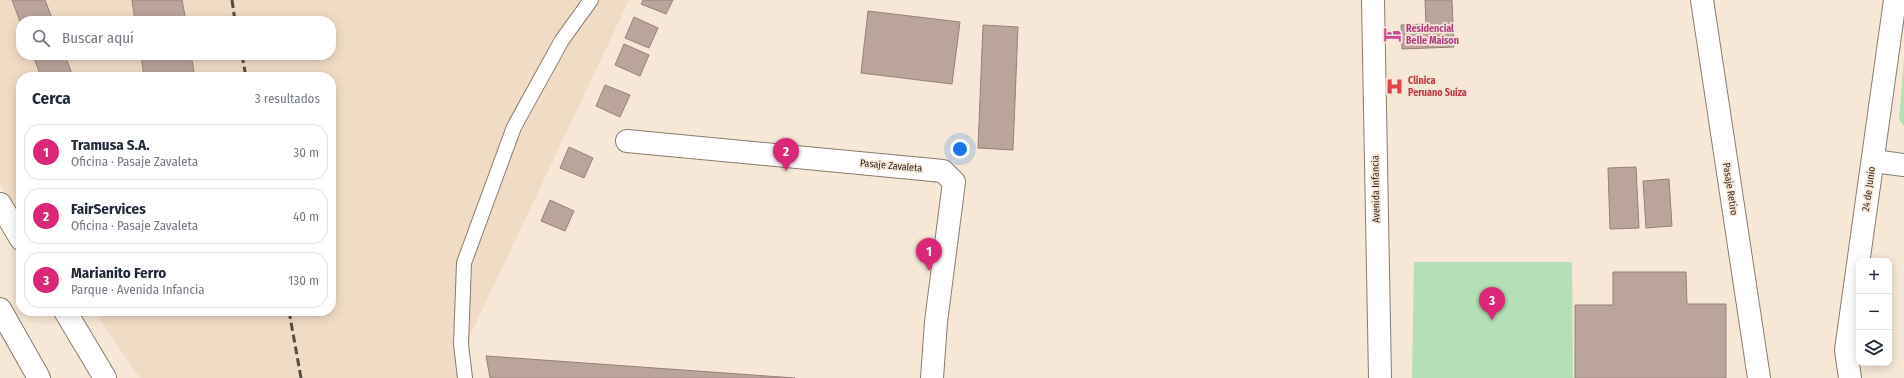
<!DOCTYPE html>
<html lang="es">
<meta charset="utf-8">
<style>
:root{--surface:#fff;--page:#f2f2f3;--text:#1f2937;--muted:#747a83;--line:#e0e1e3;--accent:#db2777}
body{margin:0;font-family:"Fira Sans Condensed",sans-serif;background:var(--page);color:var(--text)}
.controls{position:absolute;right:12px;bottom:12px;display:grid;overflow:hidden;border-radius:8px;box-shadow:0 2px 10px #0003}
.controls button{width:36px;height:36px;display:grid;place-items:center;padding:0;border:0;border-bottom:1px solid var(--line);background:var(--surface);color:var(--text);font:20px sans-serif}
.you{position:absolute;left:960px;top:149px;width:14px;height:14px;margin:-10px;border:3px solid #fff;border-radius:50%;background:#1a73e8;box-shadow:0 0 0 6px #1a73e833}
.badge{display:grid;place-items:center;width:26px;height:26px;border-radius:50%;background:var(--accent);color:#fff;font-size:13px;font-weight:700}
.pin{position:absolute;translate:-50% -33px;filter:drop-shadow(0 1px 2px #0008)}
.pin::after{content:'';position:absolute;top:21px;width:14px;height:12px;background:inherit;clip-path:polygon(0 0,100% 0,50% 100%)}
.list{margin:0;padding:0;list-style:none}
h2{display:flex;justify-content:space-between;align-items:center;height:52px;margin:0;padding:0 16px;font-size:17px}
h2 small{font-size:13px;font-weight:400;color:var(--muted)}
.list li{display:grid;grid-template-columns:26px 1fr auto;gap:12px;align-items:center;box-sizing:border-box;height:56px;margin:0 8px 8px;padding:0 8px;border:1px solid var(--line);border-radius:16px}
.list b{display:block;font-size:15px;white-space:nowrap}
.list p{margin:0;font-size:13px;white-space:nowrap;color:var(--muted)}
.list em{font-size:13px;font-style:normal;color:var(--muted)}
.icon{flex:none;width:22px;height:22px;fill:none;stroke:currentColor;stroke-width:2;stroke-linecap:round;stroke-linejoin:round}
.map{position:relative;flex:none;width:1904px;height:378px;overflow:hidden}
.search{position:absolute;background:var(--surface);box-shadow:0 2px 10px #0003;left:16px;top:16px;width:320px;height:44px;display:flex;align-items:center;gap:10px;box-sizing:border-box;padding:0 14px;border-radius:16px;color:var(--muted);font-size:15px}
.panel{position:absolute;background:var(--surface);box-shadow:0 2px 10px #0003;left:16px;top:72px;width:320px;height:244px;border-radius:16px}
.map>svg:first-child{display:block}
.built{fill:#f0dbc5;fill-rule:evenodd}
.green{fill:#b5e0b6}
.building{fill:#baa49c;stroke:#968179}
.lines{fill:none;stroke-linecap:round;stroke-linejoin:round}
.service-casing{stroke:#8a7c6d;stroke-width:16}
.minor-casing{stroke:#8a7c6d;stroke-width:24}
.secondary-casing{stroke:#8a7c6d;stroke-width:24}
.primary-casing{stroke:#8a7c6d;stroke-width:24}
.service{stroke:#fff;stroke-width:14}
.minor{stroke:#fff;stroke-width:22}
.secondary{stroke:#fff;stroke-width:22}
.primary{stroke:#fff;stroke-width:22}
.rail{stroke:#544d44;stroke-width:3;stroke-dasharray:8 4;stroke-linecap:butt}
.labels{text-anchor:middle;dominant-baseline:central;stroke-width:3.5;stroke-linejoin:round;paint-order:stroke}
.hotel-label{font-size:10px;font-weight:bold;fill:#b23c85;stroke:#f6e7d6;text-anchor:start}
.health-label{font-size:10px;font-weight:bold;fill:#be3a42;stroke:#f6e7d6;text-anchor:start}
.street-label{font-size:10px;fill:#2b261f;stroke:#f6e7d6}
</style>
<div class="map">
<svg width="1904" height="378" viewBox="0 0 1904 378">
<rect width="100%" height="100%" fill="#f6e7d6"/>
<path class="built" d="M0 0H629L466 344 472 378H140L94 311H331V77H21V220L0 183ZM21 21H331V55H21Z"/>
<g class="green">
<path d="M1904 60V126L1899 119Z"/>
<path d="M1414 262H1572L1573 378H1412Z"/>
</g>
<g class="building">
<path d="M12 0H45L53 21H21V24Z"/>
<path d="M132 0H182L186 21H135Z"/>
<path d="M643 0H673L666 14 641 4Z"/>
<path d="M1425 0H1452L1454 47 1402 49 1401 25 1426 24Z"/>
<path d="M868 11 960 22 952 84 861 73Z"/>
<path d="M634 17 658 28 649 48 625 38Z"/>
<path d="M983 25 1018 27 1013 150 978 148Z"/>
<path d="M624 44 649 55 640 76 615 65Z"/>
<path d="M33 55H65L73 77H41Z"/>
<path d="M141 55H191L195 77H144Z"/>
<path d="M605 85 630 95 620 117 596 106Z"/>
<path d="M569 147 593 158 584 178 560 168Z"/>
<path d="M1636 167 1639 228 1610 229 1608 168Z"/>
<path d="M1669 179 1672 226 1646 228 1643 181Z"/>
<path d="M550 200 574 211 565 231 541 221Z"/>
<path d="M1613 272H1686L1687 304H1726V378H1575V305H1613Z"/>
<path d="M486 356 795 378H490Z"/>
</g>
<g class="lines">
<defs>
<path id="service" d="M465 378 461 344 464 263 514 127 562 40 591 0"/>
<g id="minor">
<path d="M1702 0 1759 378"/>
<path d="M627 141 943 171 954 182 936 322 932 378"/>
<path d="M1874 161 1904 165"/>
<path d="M1850 378 1846 350 1895 0"/>
</g>
<path id="secondary" d="M1373 0 1380 378"/>
<g id="primary">
<path d="M0 204 21 239"/>
<path d="M0 309 39 378"/>
<path d="M65 311 105 378"/>
</g>
</defs>
<use href="#service" class="service-casing"/>
<use href="#minor" class="minor-casing"/>
<use href="#secondary" class="secondary-casing"/>
<use href="#primary" class="primary-casing"/>
<use href="#service" class="service"/>
<use href="#minor" class="minor"/>
<use href="#secondary" class="secondary"/>
<use href="#primary" class="primary"/>
<g class="rail">
<path d="M232 0 235 21"/>
<path d="M242 55 246 77"/>
<path d="M289 311 301 378"/>
</g>
</g>
<defs>
<symbol id="hotel-bare" viewBox="-9 -9 18 18"><path d="M-6-4.5h1.5V1H6V5H4.5V3h-9V5H-6ZM-4 0a1.8 1.8 0 1 1 3.6 0ZM.5 0V-2.5h3Q6-2.5 6 0Z" fill="#d1479c" stroke="#f6e7d6" stroke-width="2.5" paint-order="stroke"/></symbol>
<symbol id="hospital-bare" viewBox="-9 -9 18 18"><path d="M-5-5h3v3.5h4V-5h3V5h-3V1.5h-4V5h-3Z" fill="#e0444e" stroke="#f6e7d6" stroke-width="2.5" paint-order="stroke"/></symbol>
</defs>
<g fill-rule="evenodd">
<use href="#hotel-bare" x="1380" y="22" width="25" height="25"/>
<use href="#hospital-bare" x="1382" y="74" width="25" height="25"/>
</g>
<g class="labels">
<g class="hotel-label">
<text x="1406" y="29">Residencial<tspan x="1406" dy="12">Belle Maison</tspan></text>
</g>
<g class="health-label">
<text x="1408" y="81">Clinica<tspan x="1408" dy="12">Peruano Suiza</tspan></text>
</g>
<g class="street-label">
<text transform="translate(891 166) rotate(5)">Pasaje Zavaleta</text>
<text transform="translate(1376 189) rotate(-91)">Avenida Infancia</text>
<text transform="translate(1730 189) rotate(81)">Pasaje Retiro</text>
<text transform="translate(1869 189) rotate(-82)">24 de Junio</text>
</g>
</g>
</svg>
<div class="controls">
<button>+</button>
<button>−</button>
<button><svg class="icon" aria-label="layers" viewBox="0 0 24 24"><path d="M12 4l9 5-9 5-9-5zM3 14l9 5 9-5"/></svg></button>
</div>
<div class="you"></div>
<div class="pin badge" style="left:929px;top:271px">1</div>
<div class="pin badge" style="left:786px;top:171px">2</div>
<div class="pin badge" style="left:1492px;top:320px">3</div>
<div class="search"><svg class="icon" aria-label="search" viewBox="0 0 24 24"><circle cx="10" cy="10" r="6"/><path d="M15 15l6 6"/></svg>Buscar aquí</div>
<section class="panel">
<h2>Cerca<small>3 resultados</small></h2>
<ul class="list">
<li><span class="badge">1</span><div><b>Tramusa S.A.</b><p>Oficina · Pasaje Zavaleta</p></div><em>30 m</em></li>
<li><span class="badge">2</span><div><b>FairServices</b><p>Oficina · Pasaje Zavaleta</p></div><em>40 m</em></li>
<li><span class="badge">3</span><div><b>Marianito Ferro</b><p>Parque · Avenida Infancia</p></div><em>130 m</em></li>
</ul>
</section>
</div>
